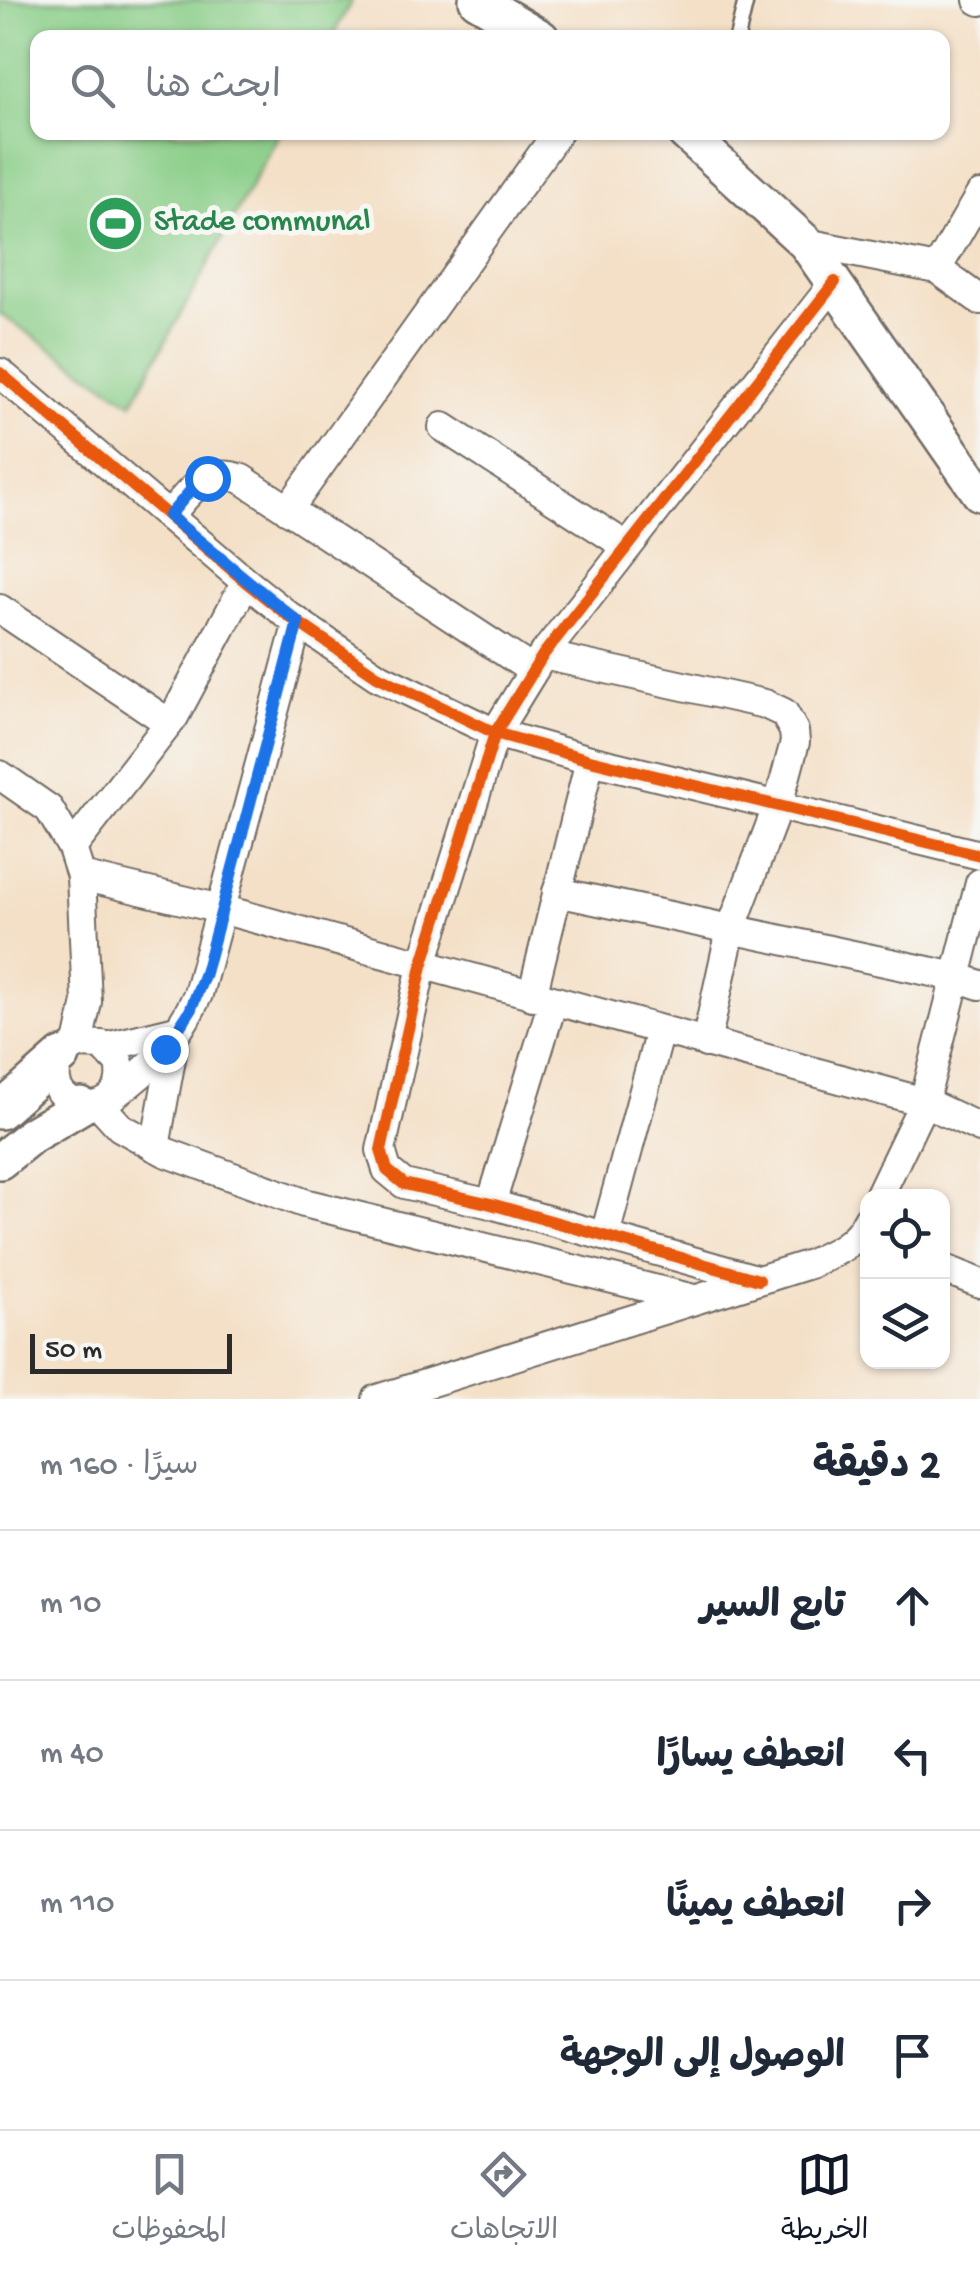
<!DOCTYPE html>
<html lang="ar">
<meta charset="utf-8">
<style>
:root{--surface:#fff;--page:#f2f2f3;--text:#1f2937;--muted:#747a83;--line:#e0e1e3;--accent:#111827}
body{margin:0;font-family:"Gochi Hand","Playpen Sans Arabic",sans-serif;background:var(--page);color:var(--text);direction:rtl}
.controls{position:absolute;right:30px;bottom:30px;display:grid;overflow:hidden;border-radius:20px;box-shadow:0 2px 8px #0004}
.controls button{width:90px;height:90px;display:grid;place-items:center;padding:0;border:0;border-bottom:2px solid var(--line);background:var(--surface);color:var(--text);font:50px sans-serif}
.scale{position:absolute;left:30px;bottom:25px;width:202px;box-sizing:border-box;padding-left:10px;border:5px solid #2b2b2b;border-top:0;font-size:28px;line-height:35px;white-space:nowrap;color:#2b2b2b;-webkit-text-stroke:8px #f6f6f2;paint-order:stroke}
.stop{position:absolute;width:30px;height:30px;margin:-22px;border:8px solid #1a73e8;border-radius:50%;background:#fff}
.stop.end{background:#1a73e8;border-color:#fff;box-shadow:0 2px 10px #0008}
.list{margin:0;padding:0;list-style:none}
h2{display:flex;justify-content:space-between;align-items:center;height:130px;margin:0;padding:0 40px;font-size:42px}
h2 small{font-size:32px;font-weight:400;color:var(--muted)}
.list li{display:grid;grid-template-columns:65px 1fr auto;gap:30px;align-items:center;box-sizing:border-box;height:150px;padding:0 40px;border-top:2px solid var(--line)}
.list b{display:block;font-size:38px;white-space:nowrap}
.list em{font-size:32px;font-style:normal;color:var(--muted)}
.icon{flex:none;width:55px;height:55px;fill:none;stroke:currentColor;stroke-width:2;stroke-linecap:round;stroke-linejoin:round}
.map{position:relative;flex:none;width:980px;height:1399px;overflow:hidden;direction:ltr}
.search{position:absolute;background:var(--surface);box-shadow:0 2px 8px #0004;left:30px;right:30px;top:30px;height:110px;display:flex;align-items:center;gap:25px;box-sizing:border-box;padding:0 35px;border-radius:20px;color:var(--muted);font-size:38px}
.sheet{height:730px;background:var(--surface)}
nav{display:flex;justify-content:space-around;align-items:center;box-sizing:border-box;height:140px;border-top:2px solid var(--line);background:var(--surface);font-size:28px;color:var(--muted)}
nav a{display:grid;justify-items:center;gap:5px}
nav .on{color:var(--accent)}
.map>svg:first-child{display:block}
.green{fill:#8ace88;stroke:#5a7c5a;stroke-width:2.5}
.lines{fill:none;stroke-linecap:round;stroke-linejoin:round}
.service-casing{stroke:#716a62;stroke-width:19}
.minor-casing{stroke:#716a62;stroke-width:32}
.tertiary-casing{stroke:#716a62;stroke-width:40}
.service{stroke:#fff;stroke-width:14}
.minor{stroke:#fff;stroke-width:28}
.tertiary{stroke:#fff;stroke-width:35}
.cycleway-casing{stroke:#f6f6f2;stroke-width:19}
.cycleway{stroke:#e8590c;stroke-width:12}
.route{stroke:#1a73e8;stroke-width:12}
.labels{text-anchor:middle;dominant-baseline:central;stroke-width:10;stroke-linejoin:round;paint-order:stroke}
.leisure-label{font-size:32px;fill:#27864d;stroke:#f6f6f2;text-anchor:start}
</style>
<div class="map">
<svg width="980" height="1399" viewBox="0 0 980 1399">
<rect width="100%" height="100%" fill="#f6f6f2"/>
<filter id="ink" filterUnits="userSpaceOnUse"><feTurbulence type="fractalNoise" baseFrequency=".01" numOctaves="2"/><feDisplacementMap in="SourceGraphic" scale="20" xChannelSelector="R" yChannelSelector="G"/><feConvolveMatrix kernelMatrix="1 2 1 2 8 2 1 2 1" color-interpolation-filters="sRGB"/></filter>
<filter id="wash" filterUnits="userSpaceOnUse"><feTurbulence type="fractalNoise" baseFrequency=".0048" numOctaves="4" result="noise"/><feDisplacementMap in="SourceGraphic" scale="40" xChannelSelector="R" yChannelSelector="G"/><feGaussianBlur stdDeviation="2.25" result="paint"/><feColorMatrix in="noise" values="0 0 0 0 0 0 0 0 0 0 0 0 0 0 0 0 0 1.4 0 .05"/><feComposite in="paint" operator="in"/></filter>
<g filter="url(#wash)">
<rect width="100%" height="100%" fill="#f4e0c7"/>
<path class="green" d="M0 0H352L332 37 38 38V132L280 133 132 403 0 314Z"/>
</g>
<g filter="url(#ink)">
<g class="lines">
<defs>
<path id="service" d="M737 38 746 0"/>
<g id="minor">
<path d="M978 0 980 1"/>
<path d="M806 243 937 269 980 300"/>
<path d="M937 269 980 195"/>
<path d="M0 373 246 582 290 617 377 676 495 733 590 760 980 855"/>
<path d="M443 427 626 546"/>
<path d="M288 510 558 132"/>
<path d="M169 516C190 491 206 466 242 479L532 670"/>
<path d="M0 609 169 723"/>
<path d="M543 655 765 704 784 713 794 731 795 742 778 805 731 929 706 1043"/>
<path d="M0 775 49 809 72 848 81 876 87 1002 78 1044C68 1050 60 1056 57 1067 44 1116 132 1123 119 1063L102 1045 78 1044"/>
<path d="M72 848 174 717 246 582"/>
<path d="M81 876 221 909 924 1102 980 1128"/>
<path d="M557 892 956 977 980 985"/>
<path d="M532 996 590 760"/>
<path d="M106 1047 176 1030"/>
<path d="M116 1093C152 1069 180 1034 198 994L298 622"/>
<path d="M100 1105 120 1127 165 1152 304 1203 694 1299"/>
<path d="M155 1147 174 1042"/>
<path d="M879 1196 924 1102 980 883"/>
<path d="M491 1204 553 1001"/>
<path d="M605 1235 660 1031"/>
<path d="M942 1268 980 1283"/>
<path d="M759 1280 491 1204 404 1184 387 1170 381 1150 422 966 495 733 543 655 835 282"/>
<path d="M377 1399 810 1264C834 1253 855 1245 868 1219"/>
</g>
<g id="tertiary">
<path d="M477 0 541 38"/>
<path d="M685 132 806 243 980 493"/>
<path d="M0 1111 62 1056"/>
<path d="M0 1161 32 1135 81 1106"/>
</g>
</defs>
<use href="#service" class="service-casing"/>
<use href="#minor" class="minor-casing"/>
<use href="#tertiary" class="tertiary-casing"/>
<use href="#service" class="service"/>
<use href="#minor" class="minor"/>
<use href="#tertiary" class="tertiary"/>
<defs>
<g id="cycleway">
<path d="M0 373 246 582 290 617 377 676 495 733 590 760 980 855"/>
<path d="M759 1280 491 1204 404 1184 387 1170 381 1150 422 966 495 733 543 655 835 282"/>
</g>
</defs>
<use href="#cycleway" class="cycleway-casing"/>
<use href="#cycleway" class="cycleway"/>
</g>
</g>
<g class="lines" filter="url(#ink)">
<path class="route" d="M165 1049 190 1011 205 973 298 622 169 516 196 484 207 478"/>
</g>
<defs>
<symbol id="stadium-disc" viewBox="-11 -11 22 22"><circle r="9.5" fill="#2e9e5b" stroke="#f6f6f2"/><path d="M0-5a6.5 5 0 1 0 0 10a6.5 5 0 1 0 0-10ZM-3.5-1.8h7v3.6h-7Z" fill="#fff"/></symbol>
</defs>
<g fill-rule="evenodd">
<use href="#stadium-disc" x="84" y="192" width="63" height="63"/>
</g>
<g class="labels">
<g class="leisure-label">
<text x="154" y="223">Stade communal</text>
</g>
</g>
</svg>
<div class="controls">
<button><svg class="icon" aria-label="locate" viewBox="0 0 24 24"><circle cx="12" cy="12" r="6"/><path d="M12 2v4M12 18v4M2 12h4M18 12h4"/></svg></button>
<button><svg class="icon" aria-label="layers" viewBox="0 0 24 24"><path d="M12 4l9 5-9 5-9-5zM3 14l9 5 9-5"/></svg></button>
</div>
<div class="scale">50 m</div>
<div class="stop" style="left:207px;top:478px"></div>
<div class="stop end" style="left:165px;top:1049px"></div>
<div class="search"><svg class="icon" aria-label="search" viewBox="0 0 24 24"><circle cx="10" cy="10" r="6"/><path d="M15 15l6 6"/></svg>ابحث هنا</div>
</div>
<section class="sheet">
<h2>2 دقيقة<small>سيرًا · 160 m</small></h2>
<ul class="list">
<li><svg class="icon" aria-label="ahead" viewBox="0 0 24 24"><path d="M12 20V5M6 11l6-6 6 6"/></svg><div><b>تابع السير</b></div><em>10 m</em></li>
<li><svg class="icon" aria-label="left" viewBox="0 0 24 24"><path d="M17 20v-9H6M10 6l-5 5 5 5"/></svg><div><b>انعطف يسارًا</b></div><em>40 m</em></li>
<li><svg class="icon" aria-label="right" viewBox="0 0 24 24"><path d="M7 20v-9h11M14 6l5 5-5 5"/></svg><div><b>انعطف يمينًا</b></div><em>110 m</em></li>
<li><svg class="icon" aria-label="arrive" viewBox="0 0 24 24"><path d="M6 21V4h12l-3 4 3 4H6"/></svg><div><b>الوصول إلى الوجهة</b></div></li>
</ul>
</section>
<nav>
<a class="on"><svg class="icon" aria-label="map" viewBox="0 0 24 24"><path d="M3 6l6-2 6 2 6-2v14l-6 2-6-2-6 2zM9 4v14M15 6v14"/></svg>الخريطة</a>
<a><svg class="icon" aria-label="directions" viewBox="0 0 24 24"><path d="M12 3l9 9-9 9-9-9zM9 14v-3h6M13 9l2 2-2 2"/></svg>الاتجاهات</a>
<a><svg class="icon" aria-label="saved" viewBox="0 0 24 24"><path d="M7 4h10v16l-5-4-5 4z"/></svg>المحفوظات</a>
</nav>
